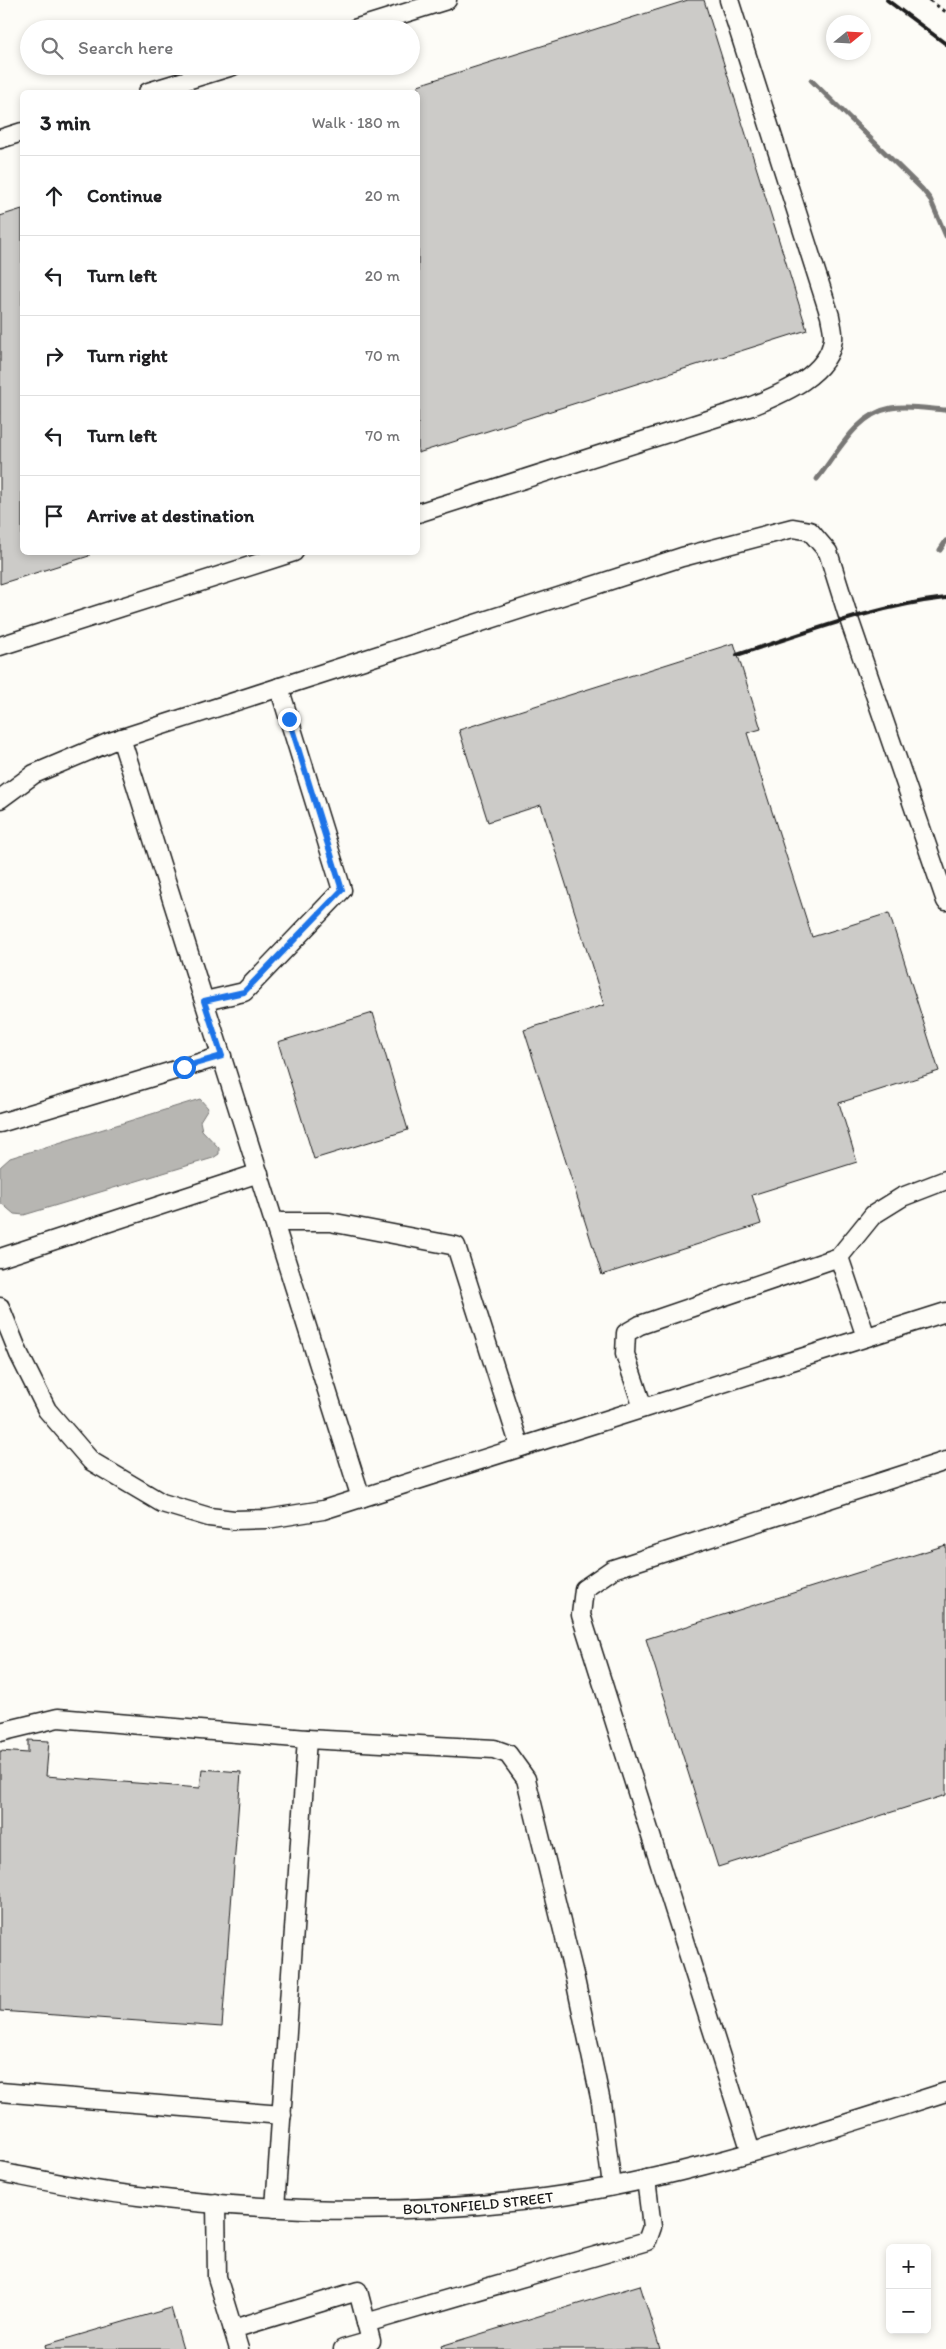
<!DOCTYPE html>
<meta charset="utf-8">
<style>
:root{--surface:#fff;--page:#f2f2f2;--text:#202124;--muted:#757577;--line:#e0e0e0}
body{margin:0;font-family:Itim,sans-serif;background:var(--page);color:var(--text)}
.controls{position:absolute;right:15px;bottom:15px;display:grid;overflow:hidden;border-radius:8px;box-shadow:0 2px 8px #0003}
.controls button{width:45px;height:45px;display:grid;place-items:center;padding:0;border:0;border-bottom:1px solid var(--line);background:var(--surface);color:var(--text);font:25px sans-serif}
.compass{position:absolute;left:826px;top:15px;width:45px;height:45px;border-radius:50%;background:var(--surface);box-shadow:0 2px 8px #0003;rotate:72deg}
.stop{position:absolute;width:15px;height:15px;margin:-11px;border:4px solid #1a73e8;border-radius:50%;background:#fff}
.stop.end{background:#1a73e8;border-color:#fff;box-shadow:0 1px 5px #0008}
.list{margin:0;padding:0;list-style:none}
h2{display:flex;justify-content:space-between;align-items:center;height:65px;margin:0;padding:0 20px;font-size:21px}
h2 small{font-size:16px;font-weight:400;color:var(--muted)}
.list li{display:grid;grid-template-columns:32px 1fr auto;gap:15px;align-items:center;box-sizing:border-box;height:80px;padding:0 20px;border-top:1px solid var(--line)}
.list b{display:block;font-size:19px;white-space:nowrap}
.list em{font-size:16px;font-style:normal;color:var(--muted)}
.icon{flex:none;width:28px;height:28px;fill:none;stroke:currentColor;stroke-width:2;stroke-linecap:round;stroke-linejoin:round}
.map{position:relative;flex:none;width:946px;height:2349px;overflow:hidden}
.search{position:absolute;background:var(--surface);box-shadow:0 2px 8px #0003;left:20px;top:20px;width:400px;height:55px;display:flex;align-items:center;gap:12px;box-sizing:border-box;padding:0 18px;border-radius:28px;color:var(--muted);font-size:19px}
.panel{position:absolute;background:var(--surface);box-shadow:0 2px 8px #0003;left:20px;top:90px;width:400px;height:465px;border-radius:8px}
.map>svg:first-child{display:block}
.water{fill:#b7b6b2;stroke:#797876}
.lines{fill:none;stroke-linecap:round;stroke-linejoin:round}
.stream{stroke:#797876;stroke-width:5}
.building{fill:#cccbc8;stroke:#1c1c1c}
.minor-casing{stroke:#1c1c1c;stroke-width:21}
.path{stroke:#1c1c1c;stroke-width:3;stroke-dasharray:4 4;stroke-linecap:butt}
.minor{stroke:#fdfcf7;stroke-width:18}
.rail{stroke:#1c1c1c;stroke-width:4}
.route{stroke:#1a73e8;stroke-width:6}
.labels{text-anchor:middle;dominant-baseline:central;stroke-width:4;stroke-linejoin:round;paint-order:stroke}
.street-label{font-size:15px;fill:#1c1c1c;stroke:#fdfcf7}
</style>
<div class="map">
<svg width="946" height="2349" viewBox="0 0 946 2349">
<rect width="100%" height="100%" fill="#fdfcf7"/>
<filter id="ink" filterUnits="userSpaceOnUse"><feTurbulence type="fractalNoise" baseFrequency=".02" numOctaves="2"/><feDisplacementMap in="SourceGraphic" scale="10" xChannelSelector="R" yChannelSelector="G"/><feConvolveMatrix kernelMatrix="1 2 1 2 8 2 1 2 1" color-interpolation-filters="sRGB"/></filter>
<g filter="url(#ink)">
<path class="water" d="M200 1099 208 1108 200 1121 202 1130 219 1148V1154L213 1158 24 1215 14 1214 0 1202V1167L10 1158Z"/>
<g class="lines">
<g class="stream">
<path d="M811 80 922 189 930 199 946 236"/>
<path d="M817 479C837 454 856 414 891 408 908 405 929 409 946 410"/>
<path d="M940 550 946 541"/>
</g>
</g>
<g class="building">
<path d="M688 0H704L807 330 418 453V85Z"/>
<path d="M22 209V552H89V556L0 584V216Z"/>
<path d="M734 643 761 729 747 733 812 937 889 913 939 1071 839 1103 857 1162 752 1195 761 1224 602 1275 524 1030 604 1005 541 805 488 822 459 730Z"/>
<path d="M373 1013 408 1130 314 1159 278 1042Z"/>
<path d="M946 1545V1795L718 1867 646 1639Z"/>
<path d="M28 1740 49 1741 46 1776 200 1788 202 1769 241 1772 222 2027 0 2011V1751L28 1753Z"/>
<path d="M640 2285 660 2349H442L441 2346Z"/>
<path d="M171 2308 183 2349H46L45 2345Z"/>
</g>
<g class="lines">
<defs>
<g id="minor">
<path d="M354 29 447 0"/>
<path d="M148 92 233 66"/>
<path d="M0 139 22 132"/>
<path d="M418 513 752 406C781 394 829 375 833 339 834 332 831 323 830 316L729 0"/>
<path d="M0 646 294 552"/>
<path d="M121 738 361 1498"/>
<path d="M0 799 34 774 110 742 682 557 793 528 810 531 828 552 849 619 946 901"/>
<path d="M205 1001 244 992 342 890 279 687"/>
<path d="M0 1123 222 1056"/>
<path d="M274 1222H330L456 1246 520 1447"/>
<path d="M839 1257 866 1337"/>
<path d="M0 1258 259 1173"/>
<path d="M0 1307 19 1354 47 1410 91 1461 162 1503 209 1517 234 1520 267 1519 323 1510 946 1312"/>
<path d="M643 1408 625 1354 626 1333 640 1325 839 1257 873 1215 902 1197 946 1180"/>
<path d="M0 1732 58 1718 307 1739 275 2208"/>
<path d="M307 1739 494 1749 508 1754 526 1779 575 1979 601 2102 612 2186"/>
<path d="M0 2092 282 2115"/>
<path d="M751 2152 581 1615 584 1589 613 1569 946 1461"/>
<path id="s1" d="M0 2172C46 2181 92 2191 138 2196 272 2212 410 2216 544 2198 681 2179 814 2134 946 2092"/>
<path d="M216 2203 217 2277 239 2349"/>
<path d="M366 2323 647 2241 652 2227 646 2179"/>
<path d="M233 2329 358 2291 371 2341 343 2349"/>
</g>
</defs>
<use href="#minor" class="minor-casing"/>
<path class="path" d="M929 0 946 12"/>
<use href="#minor" class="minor"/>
<g class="rail">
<path d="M887 0 946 44"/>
<path d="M737 655C806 633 874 606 946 598"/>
</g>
</g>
</g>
<g class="lines" filter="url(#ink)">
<path class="route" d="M184 1067 222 1056 204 1001 244 992 342 890 289 719"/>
</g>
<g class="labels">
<g class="street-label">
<text stroke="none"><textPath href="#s1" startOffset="481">BOLTONFIELD STREET</textPath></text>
</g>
</g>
</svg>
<div class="controls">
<button>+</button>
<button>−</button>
</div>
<svg class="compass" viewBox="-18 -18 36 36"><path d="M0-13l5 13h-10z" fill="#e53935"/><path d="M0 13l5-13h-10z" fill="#757577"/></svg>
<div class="stop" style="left:184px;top:1067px"></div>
<div class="stop end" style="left:289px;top:719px"></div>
<div class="search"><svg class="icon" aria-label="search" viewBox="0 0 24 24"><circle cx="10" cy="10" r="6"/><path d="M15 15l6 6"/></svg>Search here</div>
<section class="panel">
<h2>3 min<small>Walk · 180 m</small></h2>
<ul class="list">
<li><svg class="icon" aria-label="ahead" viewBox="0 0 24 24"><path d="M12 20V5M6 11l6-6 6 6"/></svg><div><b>Continue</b></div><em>20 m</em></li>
<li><svg class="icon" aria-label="left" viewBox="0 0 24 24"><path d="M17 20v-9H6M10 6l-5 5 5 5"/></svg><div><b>Turn left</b></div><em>20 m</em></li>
<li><svg class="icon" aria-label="right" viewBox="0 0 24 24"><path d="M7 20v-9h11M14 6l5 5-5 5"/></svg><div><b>Turn right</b></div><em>70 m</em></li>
<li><svg class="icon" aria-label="left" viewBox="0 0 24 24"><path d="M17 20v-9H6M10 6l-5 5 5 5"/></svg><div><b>Turn left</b></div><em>70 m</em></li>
<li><svg class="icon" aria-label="arrive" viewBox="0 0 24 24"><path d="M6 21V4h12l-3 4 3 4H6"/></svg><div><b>Arrive at destination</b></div></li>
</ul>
</section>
</div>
